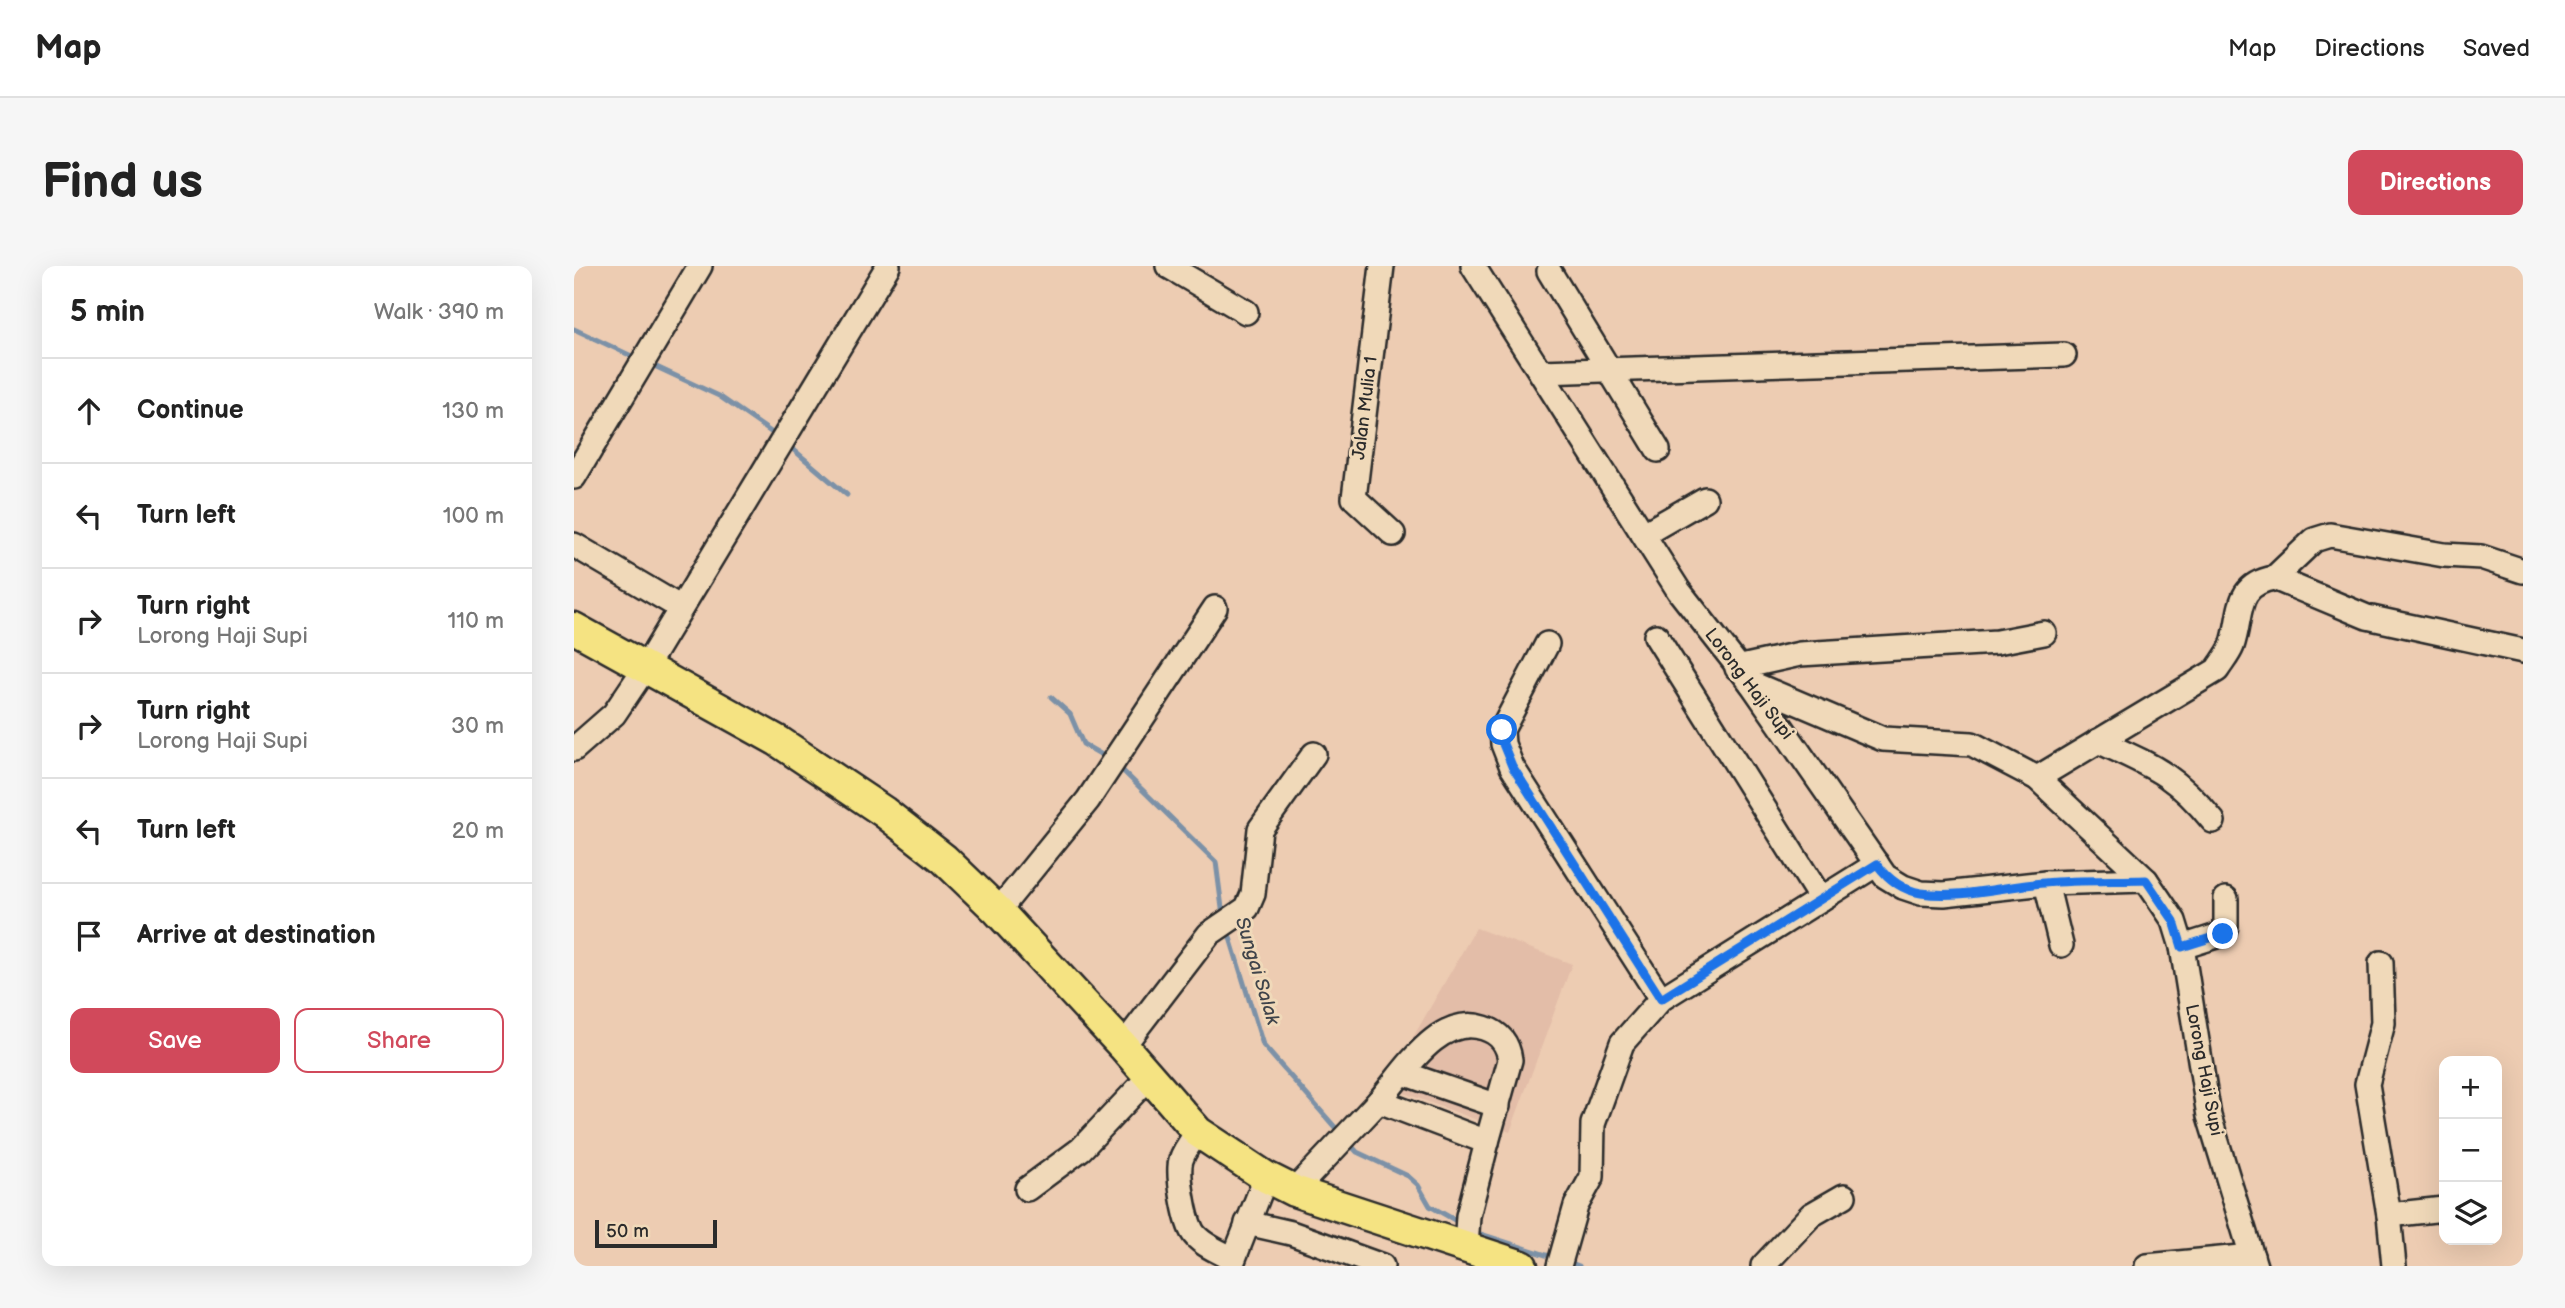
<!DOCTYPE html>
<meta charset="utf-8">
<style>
:root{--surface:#fff;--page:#f6f6f6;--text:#222;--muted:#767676;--line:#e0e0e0;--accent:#d1495b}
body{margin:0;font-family:"Balsamiq Sans",sans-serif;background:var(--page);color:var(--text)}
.controls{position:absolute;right:21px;bottom:21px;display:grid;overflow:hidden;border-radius:14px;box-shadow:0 7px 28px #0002}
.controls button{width:63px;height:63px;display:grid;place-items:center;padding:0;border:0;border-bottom:2px solid var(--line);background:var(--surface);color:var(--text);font:35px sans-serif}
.scale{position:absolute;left:21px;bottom:18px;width:122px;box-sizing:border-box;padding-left:7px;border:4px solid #2b2b2b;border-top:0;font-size:19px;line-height:24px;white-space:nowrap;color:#2b2b2b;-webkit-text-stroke:5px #f0d9b9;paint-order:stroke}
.stop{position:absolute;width:21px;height:21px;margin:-16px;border:5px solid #1a73e8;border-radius:50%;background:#fff}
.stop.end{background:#1a73e8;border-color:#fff;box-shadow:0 2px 7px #0008}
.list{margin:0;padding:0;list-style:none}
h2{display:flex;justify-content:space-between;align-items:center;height:91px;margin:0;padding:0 28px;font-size:30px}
h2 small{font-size:23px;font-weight:400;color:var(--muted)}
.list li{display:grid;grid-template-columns:46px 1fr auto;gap:21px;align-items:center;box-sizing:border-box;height:105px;padding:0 28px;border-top:2px solid var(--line)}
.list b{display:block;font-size:26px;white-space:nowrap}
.list p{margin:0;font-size:23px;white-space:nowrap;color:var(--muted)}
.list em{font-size:23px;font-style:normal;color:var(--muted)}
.actions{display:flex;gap:14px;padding:21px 28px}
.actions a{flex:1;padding:16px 0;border:2px solid var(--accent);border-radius:14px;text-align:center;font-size:24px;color:var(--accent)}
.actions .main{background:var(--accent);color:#fff}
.icon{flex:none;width:38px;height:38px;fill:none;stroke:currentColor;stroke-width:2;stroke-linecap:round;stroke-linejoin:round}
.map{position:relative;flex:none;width:1949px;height:1000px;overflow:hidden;border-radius:14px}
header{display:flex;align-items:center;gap:42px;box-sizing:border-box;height:98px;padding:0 35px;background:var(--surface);border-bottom:2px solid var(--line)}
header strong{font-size:33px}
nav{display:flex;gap:38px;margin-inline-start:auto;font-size:24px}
.intro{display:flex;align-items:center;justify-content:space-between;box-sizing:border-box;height:168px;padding:0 42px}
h1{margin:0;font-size:49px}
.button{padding:18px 32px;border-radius:14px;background:var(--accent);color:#fff;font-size:24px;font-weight:700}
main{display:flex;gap:42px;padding:0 42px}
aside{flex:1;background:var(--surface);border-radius:14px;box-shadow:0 7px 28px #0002}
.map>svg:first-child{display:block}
.built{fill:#e3bda8}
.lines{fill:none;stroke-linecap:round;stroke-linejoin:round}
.stream{stroke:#7b91a7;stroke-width:5}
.minor-casing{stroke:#2b2b2b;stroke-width:28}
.major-casing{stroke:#2b2b2b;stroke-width:35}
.minor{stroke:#f0d9b9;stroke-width:23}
.major{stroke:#f5e382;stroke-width:30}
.route{stroke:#1a73e8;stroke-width:9}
.labels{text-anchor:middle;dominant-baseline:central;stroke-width:6;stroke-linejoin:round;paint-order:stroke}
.street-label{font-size:18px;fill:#2b2b2b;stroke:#f0d9b9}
.water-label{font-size:19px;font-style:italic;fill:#3f444a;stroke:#f0d9b9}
</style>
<header>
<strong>Map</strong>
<nav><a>Map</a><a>Directions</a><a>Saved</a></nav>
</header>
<div class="intro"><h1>Find us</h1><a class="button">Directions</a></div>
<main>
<aside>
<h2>5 min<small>Walk · 390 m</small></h2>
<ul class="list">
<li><svg class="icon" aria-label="ahead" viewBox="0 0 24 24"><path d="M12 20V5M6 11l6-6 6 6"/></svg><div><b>Continue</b></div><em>130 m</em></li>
<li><svg class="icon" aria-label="left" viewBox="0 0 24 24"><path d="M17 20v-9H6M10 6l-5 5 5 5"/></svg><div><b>Turn left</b></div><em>100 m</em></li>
<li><svg class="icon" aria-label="right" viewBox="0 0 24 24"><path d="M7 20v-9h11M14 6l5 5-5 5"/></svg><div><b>Turn right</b><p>Lorong Haji Supi</p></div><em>110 m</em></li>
<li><svg class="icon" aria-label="right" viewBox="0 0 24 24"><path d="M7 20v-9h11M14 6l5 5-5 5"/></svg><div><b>Turn right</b><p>Lorong Haji Supi</p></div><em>30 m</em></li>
<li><svg class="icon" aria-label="left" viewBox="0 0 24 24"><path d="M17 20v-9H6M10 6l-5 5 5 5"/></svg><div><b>Turn left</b></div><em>20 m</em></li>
<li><svg class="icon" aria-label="arrive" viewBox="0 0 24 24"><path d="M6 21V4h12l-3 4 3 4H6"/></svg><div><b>Arrive at destination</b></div></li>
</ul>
<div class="actions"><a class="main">Save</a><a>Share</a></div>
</aside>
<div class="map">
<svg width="1949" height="1000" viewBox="0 0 1949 1000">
<rect width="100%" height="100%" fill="#edccb2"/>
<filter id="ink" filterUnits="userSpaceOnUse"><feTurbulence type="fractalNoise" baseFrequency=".0143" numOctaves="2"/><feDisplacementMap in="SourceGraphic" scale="14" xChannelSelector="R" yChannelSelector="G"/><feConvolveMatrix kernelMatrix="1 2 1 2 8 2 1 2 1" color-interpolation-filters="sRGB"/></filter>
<g filter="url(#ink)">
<path class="built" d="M902 662 998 698 936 866 811 820Z"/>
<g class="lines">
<g class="stream">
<path d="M0 63 64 93"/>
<path d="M76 98 145 130 204 171"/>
<path d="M214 179 273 229"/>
<path d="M477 431 496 448 509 478 535 493"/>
<path d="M543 499 642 596 649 650"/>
<path d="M653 662 689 779 766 867"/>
<path d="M775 877 783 886 834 910 844 919 856 940 886 957"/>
<path d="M900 966 975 990"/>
<path d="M997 997 1005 1000"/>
</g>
<defs>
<g id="minor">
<path d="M594 0 672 46"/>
<path d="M808 0 780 232 819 268"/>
<path d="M899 0 1105 325 1177 417 1311 610 1329 621 1347 627 1370 628 1472 617 1572 614"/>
<path d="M975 5 1084 184"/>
<path d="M967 106 1490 89"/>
<path d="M0 211 126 0"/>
<path d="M1070 268 1131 233"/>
<path d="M0 279 107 342"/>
<path d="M1700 312 1740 274 1756 269 1870 289 1907 291 1949 305"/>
<path d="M1082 370 1247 633"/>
<path d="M973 378 928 464 929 478 938 501 1087 733"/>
<path d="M1163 402 1226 388 1423 376 1470 367"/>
<path d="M1177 417 1309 473 1398 478 1463 512 1572 614 1600 655 1608 681 1635 850 1681 1000"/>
<path d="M1524 475C1578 500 1600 507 1639 555"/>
<path d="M0 483 40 448 71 402 314 0"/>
<path d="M1463 512 1643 404C1648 396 1655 388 1658 380 1669 349 1659 319 1700 312L1793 351 1949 385"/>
<path d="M1472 617 1487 679"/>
<path d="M424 645 514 534 641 342"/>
<path d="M1608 681 1649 668 1652 660V633"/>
<path d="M1807 697 1809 757 1793 818 1815 949 1820 1000"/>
<path d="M549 780 635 668 673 642 679 628 686 563 740 488"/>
<path d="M829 807 924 840"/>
<path d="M805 835C831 805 865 747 910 762 926 767 934 778 936 794L913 876"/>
<path d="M624 866C618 874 610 884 607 894 603 908 611 952 618 965 625 978 646 986 659 993"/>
<path d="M453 923 507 883 576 810"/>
<path d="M720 925 805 835 913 876 894 950 892 982"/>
<path d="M1815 949 1870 943"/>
<path d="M673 957 717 967 808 1000"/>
<path d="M657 1000 692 911"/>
<path d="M985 1000 1002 940 1018 911 1019 858 1048 777 1087 733 1303 598"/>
<path d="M1189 1000 1237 949 1270 930"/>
<path d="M1573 1000 1678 990"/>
</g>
<path id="major" d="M0 362 204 475 310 546 370 593 424 645 549 780 624 866 692 911 720 925 948 1000"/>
</defs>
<use href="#minor" class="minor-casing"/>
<use href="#major" class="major-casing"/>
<use href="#minor" class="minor"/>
<use href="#major" class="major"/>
</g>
</g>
<g class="lines" filter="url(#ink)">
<path class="route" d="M928 464 929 478 938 500 1087 733 1303 598C1314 613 1328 624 1347 627 1386 633 1431 620 1470 617 1503 614 1538 615 1572 614L1600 655 1608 681 1649 668"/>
</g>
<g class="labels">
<g class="street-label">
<text transform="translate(791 142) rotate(-83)">Jalan Mulia 1</text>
<text transform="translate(1175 418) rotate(53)">Lorong Haji Supi</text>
<text transform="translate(1630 804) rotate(79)">Lorong Haji Supi</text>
</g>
<g class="water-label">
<text transform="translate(683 705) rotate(73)">Sungai Salak</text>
</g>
</g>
</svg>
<div class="controls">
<button>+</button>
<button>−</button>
<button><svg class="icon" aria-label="layers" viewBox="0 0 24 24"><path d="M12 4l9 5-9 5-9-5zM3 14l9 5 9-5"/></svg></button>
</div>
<div class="scale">50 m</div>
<div class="stop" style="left:928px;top:464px"></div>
<div class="stop end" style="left:1649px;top:668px"></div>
</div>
</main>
